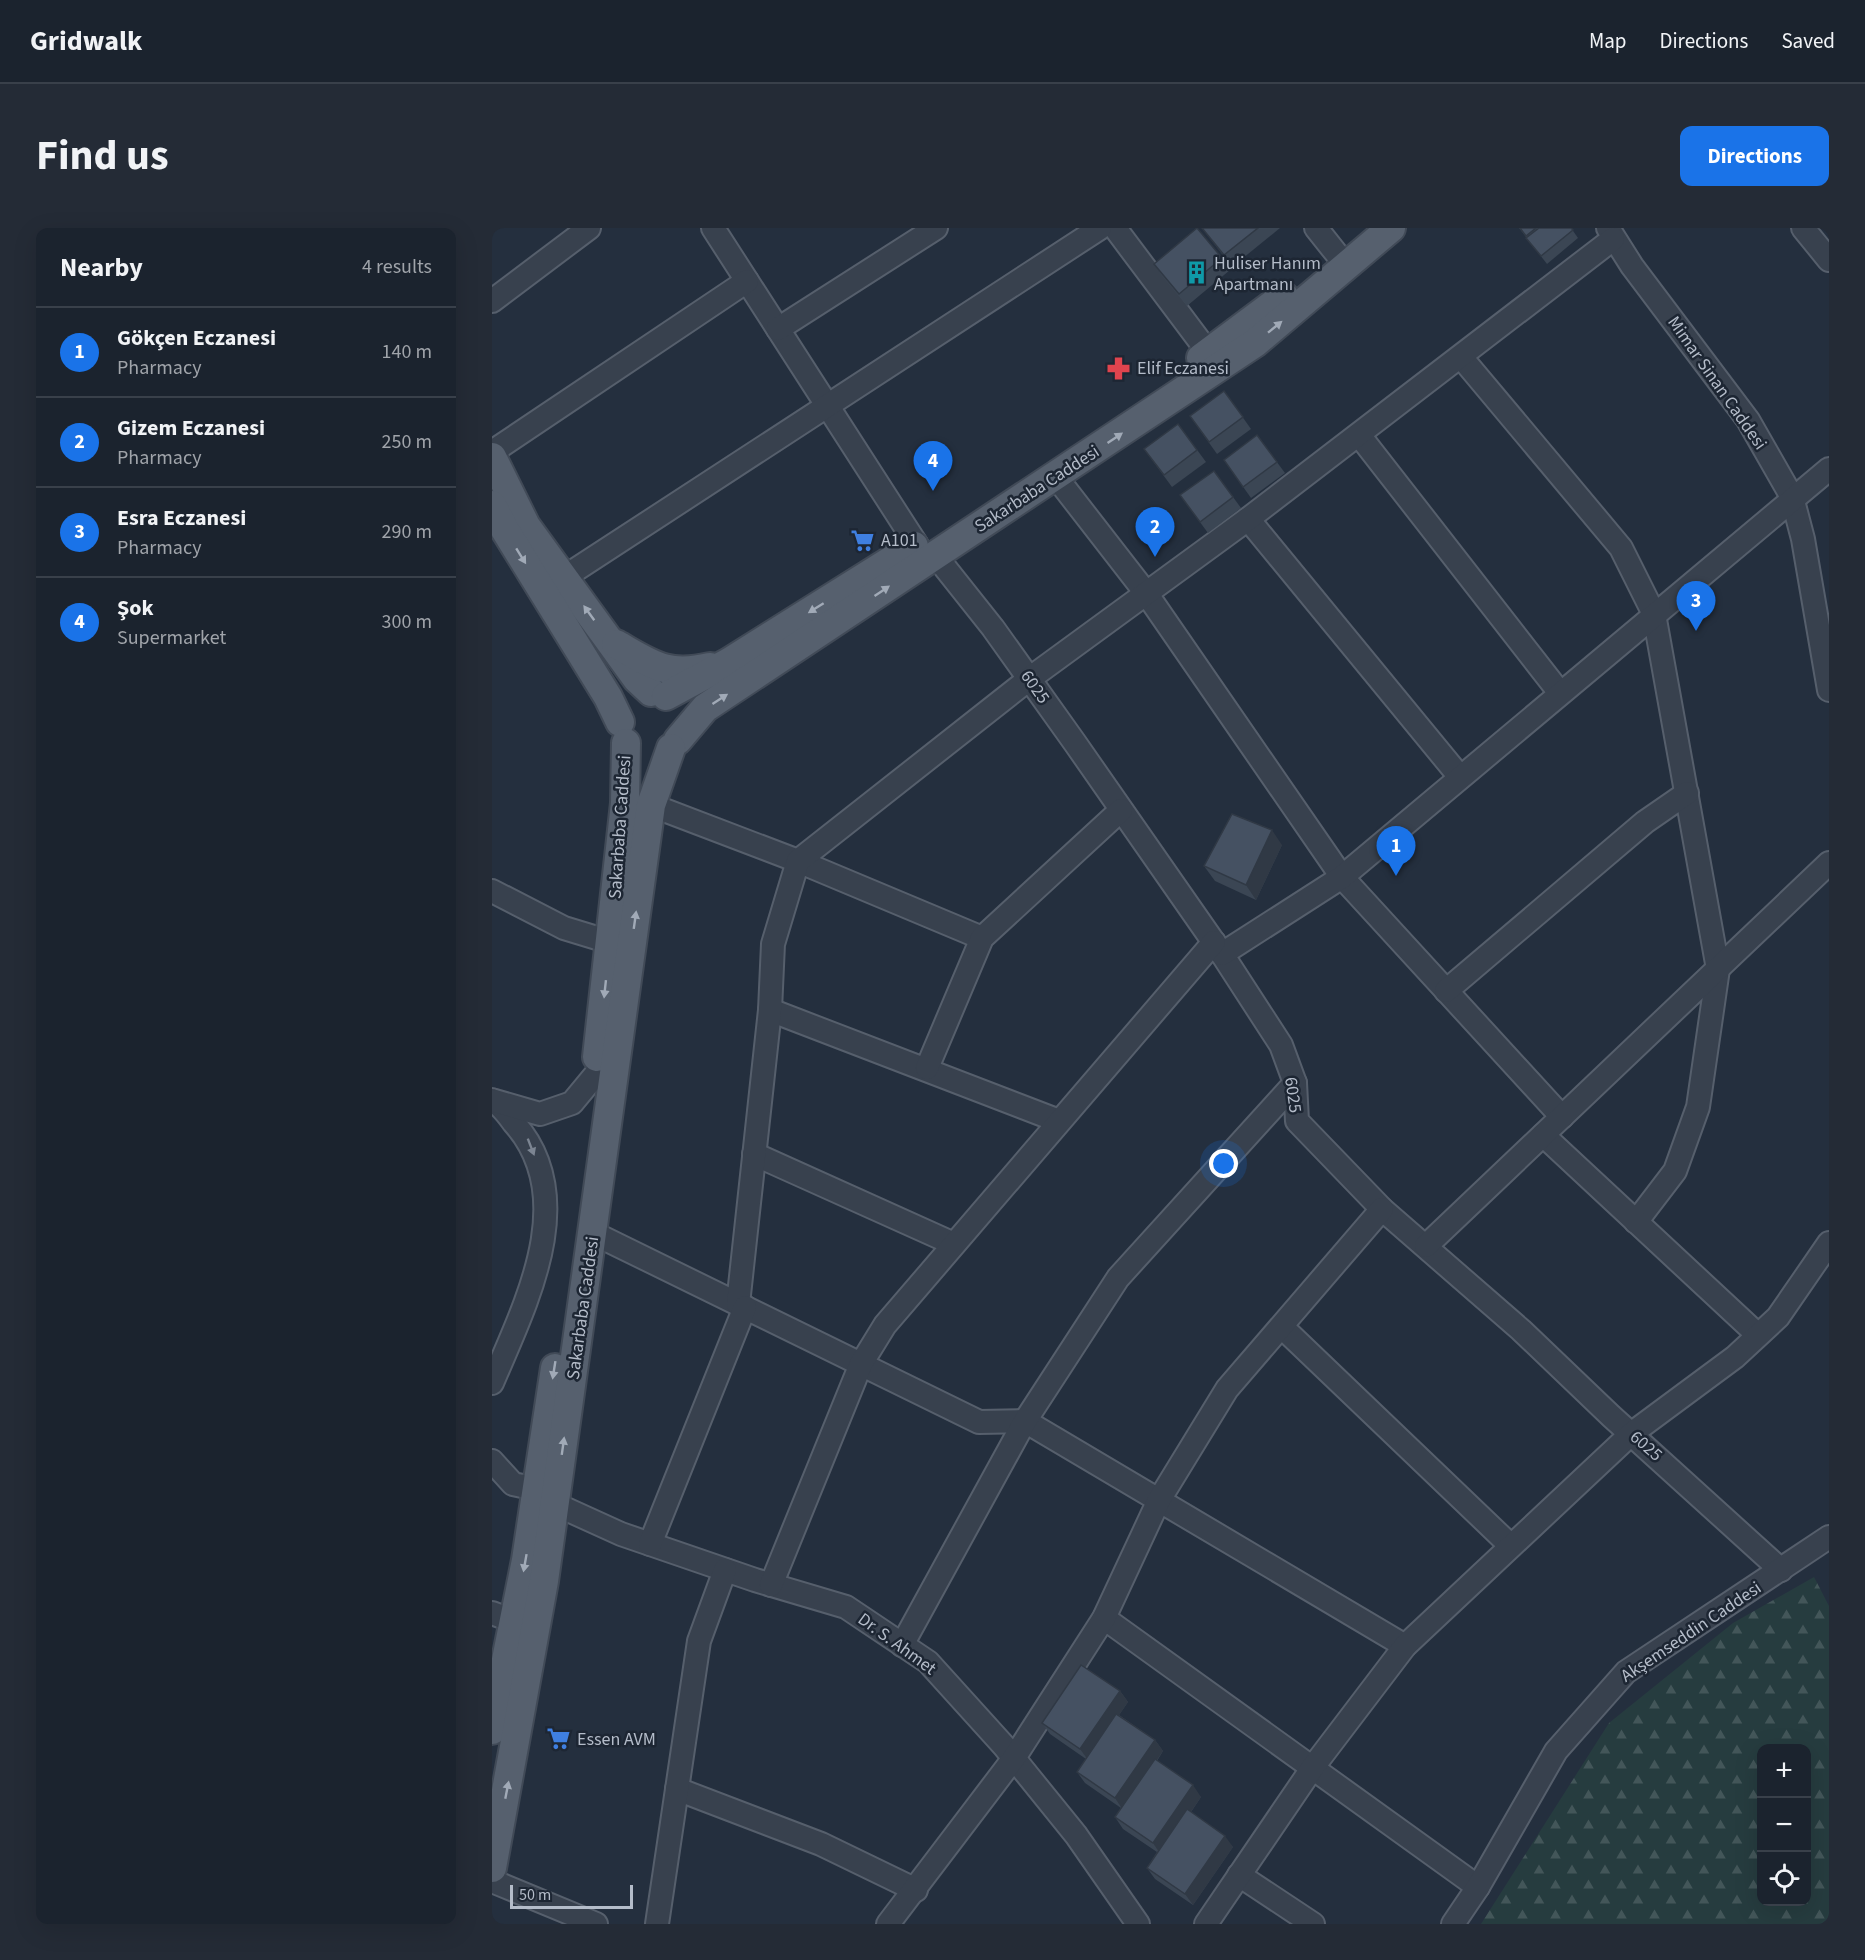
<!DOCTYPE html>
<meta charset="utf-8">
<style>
:root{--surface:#1b232e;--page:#242b36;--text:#f1f3f6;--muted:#a0a4aa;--line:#39404a;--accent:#1a73e8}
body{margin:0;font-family:"Source Sans 3",sans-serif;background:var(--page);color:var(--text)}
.controls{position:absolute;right:18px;bottom:18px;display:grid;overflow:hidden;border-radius:12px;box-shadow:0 6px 24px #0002}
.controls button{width:54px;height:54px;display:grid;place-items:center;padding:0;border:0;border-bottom:2px solid var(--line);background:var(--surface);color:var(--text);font:30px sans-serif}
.scale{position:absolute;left:18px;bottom:15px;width:123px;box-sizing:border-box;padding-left:6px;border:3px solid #b4bcc9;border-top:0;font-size:16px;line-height:21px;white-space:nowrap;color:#b4bcc9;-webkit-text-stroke:4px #1d2633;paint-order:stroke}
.you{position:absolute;left:732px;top:936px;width:21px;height:21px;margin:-15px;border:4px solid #fff;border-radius:50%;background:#1a73e8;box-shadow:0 0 0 9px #1a73e833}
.badge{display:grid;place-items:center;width:39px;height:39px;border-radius:50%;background:var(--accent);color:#fff;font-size:20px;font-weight:700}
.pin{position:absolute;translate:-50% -50px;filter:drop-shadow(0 2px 3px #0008)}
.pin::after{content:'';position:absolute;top:32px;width:21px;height:18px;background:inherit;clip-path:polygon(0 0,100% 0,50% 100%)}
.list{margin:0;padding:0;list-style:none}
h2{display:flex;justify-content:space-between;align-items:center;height:78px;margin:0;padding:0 24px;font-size:26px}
h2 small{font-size:20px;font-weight:400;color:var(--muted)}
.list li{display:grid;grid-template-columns:39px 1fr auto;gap:18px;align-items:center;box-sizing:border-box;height:90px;padding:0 24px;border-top:2px solid var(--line)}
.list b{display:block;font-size:22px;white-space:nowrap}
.list p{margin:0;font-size:20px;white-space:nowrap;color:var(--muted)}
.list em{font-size:20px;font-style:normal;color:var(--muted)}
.icon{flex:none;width:33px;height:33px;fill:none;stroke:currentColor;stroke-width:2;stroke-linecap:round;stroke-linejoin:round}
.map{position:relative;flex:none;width:1337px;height:1696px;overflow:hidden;border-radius:12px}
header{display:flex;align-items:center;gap:36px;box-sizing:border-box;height:84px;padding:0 30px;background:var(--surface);border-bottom:2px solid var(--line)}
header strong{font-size:28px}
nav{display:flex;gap:33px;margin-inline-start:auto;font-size:21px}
.intro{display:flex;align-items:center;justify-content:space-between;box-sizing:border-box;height:144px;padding:0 36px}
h1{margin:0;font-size:42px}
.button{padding:15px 27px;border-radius:12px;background:var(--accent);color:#fff;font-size:21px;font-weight:700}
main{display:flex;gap:36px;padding:0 36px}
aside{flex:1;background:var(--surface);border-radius:12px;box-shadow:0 6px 24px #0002}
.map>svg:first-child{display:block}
.forest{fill:url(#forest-firs);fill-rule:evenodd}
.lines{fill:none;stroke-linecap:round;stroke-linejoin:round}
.minor-casing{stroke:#565f6c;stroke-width:26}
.major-casing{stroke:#414a57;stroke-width:32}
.minor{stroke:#38414e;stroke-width:22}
.major{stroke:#56606e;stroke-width:28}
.wall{fill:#3b4654}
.shaded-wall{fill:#303945}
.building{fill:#455162;stroke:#303945;stroke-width:1.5}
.oneway{fill:#a1aab7}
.oneway2{fill:#7c8592}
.labels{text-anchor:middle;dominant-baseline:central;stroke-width:5;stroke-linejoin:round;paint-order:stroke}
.poi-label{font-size:18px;fill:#b4bcc9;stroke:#1d2633;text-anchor:start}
.street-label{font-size:18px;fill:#b4bcc9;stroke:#1d2633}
</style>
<header>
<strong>Gridwalk</strong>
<nav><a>Map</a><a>Directions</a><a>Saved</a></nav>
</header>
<div class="intro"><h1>Find us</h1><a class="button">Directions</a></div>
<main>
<aside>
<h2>Nearby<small>4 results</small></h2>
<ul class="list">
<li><span class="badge">1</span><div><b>Gökçen Eczanesi</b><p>Pharmacy</p></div><em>140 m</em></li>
<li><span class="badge">2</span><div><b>Gizem Eczanesi</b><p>Pharmacy</p></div><em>250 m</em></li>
<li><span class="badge">3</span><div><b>Esra Eczanesi</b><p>Pharmacy</p></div><em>290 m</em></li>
<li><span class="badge">4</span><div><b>Şok</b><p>Supermarket</p></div><em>300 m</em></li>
</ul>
</aside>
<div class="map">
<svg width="1337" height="1696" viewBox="0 0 1337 1696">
<defs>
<pattern id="forest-firs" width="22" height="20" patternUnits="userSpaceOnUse" patternTransform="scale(1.5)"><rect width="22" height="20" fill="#263c3f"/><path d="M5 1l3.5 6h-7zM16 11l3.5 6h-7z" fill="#435659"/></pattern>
</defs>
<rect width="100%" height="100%" fill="#242f3e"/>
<path class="forest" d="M1322 1349 1337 1378V1696H989L1117 1495 1241 1395ZM1270 1520H1314V1674H1270Z"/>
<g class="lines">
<defs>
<g id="minor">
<path d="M221 0 425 317"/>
<path d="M623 0 716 124"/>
<path d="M824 0 844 25"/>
<path d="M1116 0 1140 38 1256 192 1300 269 1311 311 1337 462"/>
<path d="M1311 0 1337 32"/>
<path d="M0 73 97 0"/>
<path d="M286 101 444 0"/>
<path d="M969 129 1129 320 1162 386 1226 741 1206 879 1183 943 1144 994"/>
<path d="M867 207 1068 465"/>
<path d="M0 224 255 53"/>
<path d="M564 249 654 365 850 649 1070 889"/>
<path d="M756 291 968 549"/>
<path d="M443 327 501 400 583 515 730 726 789 817 803 855 805 893 890 981 1029 1102 1119 1188 1289 1342"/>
<path d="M71 350 608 0"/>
<path d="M159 577 306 633 490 710"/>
<path d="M0 663 72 700 118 714"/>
<path d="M730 726 850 649 1337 241"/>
<path d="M954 763 1153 594 1195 565"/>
<path d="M278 782 567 893"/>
<path d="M435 840 490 710 629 582"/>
<path d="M0 872C9 877 16 887 22 895 89 970 33 1077 0 1155"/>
<path d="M3 873 48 886 80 875 104 846"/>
<path d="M1051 907 1266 1107"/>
<path d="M262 926 462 1016"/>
<path d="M101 1005 487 1194 533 1193 913 1418"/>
<path d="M934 1018 1337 635"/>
<path d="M246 1076 278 782 281 716 306 633 537 451 756 291 1121 11"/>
<path d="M790 1099 1019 1318"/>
<path d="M0 1233 21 1256 44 1261"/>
<path d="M63 1276 129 1306 263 1352 354 1379 436 1434 512 1518 584 1607 646 1696"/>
<path d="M158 1316 253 1079"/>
<path d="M279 1357 369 1136 393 1097 722 714"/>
<path d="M0 1385 21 1393"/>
<path d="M612 1390 986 1659"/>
<path d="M410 1417 533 1193 626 1050 803 855"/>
<path d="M185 1561 329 1616 424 1662"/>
<path d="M747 1647 821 1696"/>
<path d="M0 1653 104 1696"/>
<path d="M165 1696 207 1413 233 1342"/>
<path d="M396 1696 522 1530 612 1390 667 1272 735 1161 890 981"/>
<path d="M714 1696 821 1539 913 1418 1139 1206 1243 1129 1286 1089 1337 1015"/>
<path d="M961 1696 986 1659 1064 1523 1134 1444 1337 1309"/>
</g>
<g id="major">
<path d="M709 130 792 68"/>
<path d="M0 229 34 298 145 451 159 464"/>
<path d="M0 277 13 302 116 469 128 494"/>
<path d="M124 416C161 437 175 449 218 439"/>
<path d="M174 468 237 434 422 318"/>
<path d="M186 512 213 480 763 115 899 0"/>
<path d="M105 829 133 575 134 515"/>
<path d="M0 1502 34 1332 63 1140"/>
<path d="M0 1640 52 1353 159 577 179 520"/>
</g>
</defs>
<use href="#minor" class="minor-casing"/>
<use href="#major" class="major-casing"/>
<use href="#minor" class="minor"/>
<use href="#major" class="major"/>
</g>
<g class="wall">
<path d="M710 0H788L740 39Z"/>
<path d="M1027 0H1079L1086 10 1055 36Z"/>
<path d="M730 30 738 42 695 78 670 48 662 36Z"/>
<path d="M732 163 759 201 725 226 698 188Z"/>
<path d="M686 196 714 234 680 259 652 221Z"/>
<path d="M765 207 793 245 759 270 732 232Z"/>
<path d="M722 243 749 280 716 305 688 267Z"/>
<path d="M790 617 764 672 723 653 712 638Z"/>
<path d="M628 1463 636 1474 627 1487 663 1512 671 1523 665 1533 709 1569 699 1584 741 1619 701 1677 663 1651 655 1640 665 1624 631 1601 623 1589 629 1580 593 1555 585 1544 594 1531 558 1506 550 1495Z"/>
</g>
<g class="shaded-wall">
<path d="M780 602 790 617 764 672 754 657Z"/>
<path d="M628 1463 636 1474 596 1532 588 1521Z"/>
<path d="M663 1512 671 1523 631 1582 623 1570Z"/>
<path d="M701 1557 709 1569 669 1627 661 1615Z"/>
<path d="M733 1608 741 1619 701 1677 693 1666Z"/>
</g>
<g class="building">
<path d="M705 0 730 30 687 66 662 36Z"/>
<path d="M710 0H766L732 27Z"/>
<path d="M1028 0H1044L1034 8Z"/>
<path d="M1047 0H1079L1081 2 1049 28 1034 10Z"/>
<path d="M732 163 751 189 717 214 698 188Z"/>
<path d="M686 196 705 222 672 247 652 221Z"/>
<path d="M765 207 785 234 751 259 732 232Z"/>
<path d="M722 243 741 269 708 294 688 267Z"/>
<path d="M740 586 780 602 754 657 712 638Z"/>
<path d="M589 1437 628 1463 588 1521 550 1495Z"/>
<path d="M624 1486 663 1512 623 1570 585 1544Z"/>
<path d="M663 1531 701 1557 661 1615 623 1589Z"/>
<path d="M695 1581 733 1608 693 1666 655 1640Z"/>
</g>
<defs><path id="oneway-solid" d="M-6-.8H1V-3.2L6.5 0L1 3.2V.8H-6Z" transform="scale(1.5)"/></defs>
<g class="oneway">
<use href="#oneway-solid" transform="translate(783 99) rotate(-39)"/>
<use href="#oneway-solid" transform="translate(623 210) rotate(-34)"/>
<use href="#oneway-solid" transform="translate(29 328) rotate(58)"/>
<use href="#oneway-solid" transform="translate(390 363) rotate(-34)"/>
<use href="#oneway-solid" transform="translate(324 380) rotate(148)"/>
<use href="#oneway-solid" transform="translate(97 385) rotate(-126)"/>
<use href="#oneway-solid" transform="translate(228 471) rotate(-33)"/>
<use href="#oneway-solid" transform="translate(143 692) rotate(-82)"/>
<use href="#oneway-solid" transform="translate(113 761) rotate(96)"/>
<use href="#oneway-solid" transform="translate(62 1142) rotate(99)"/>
<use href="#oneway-solid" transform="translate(71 1218) rotate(-82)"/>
<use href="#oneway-solid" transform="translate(33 1335) rotate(100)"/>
<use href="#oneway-solid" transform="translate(15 1562) rotate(-79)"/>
</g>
<use class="oneway2" href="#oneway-solid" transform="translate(39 919) rotate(69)"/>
<defs>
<symbol id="building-bare" viewBox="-9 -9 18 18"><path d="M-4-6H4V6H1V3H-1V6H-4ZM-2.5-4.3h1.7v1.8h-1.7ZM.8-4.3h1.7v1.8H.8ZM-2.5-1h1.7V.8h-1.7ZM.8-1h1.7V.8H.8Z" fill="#0f9aa8" stroke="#1d2633" stroke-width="2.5" paint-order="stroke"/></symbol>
<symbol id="pharmacy-bare" viewBox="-9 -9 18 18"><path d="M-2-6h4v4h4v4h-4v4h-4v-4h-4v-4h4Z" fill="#e0444e" stroke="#1d2633" stroke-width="2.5" paint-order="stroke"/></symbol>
<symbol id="supermarket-bare" viewBox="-9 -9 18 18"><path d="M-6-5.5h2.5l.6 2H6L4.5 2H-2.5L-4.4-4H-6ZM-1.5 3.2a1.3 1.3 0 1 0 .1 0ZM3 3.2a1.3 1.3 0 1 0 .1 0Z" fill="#3f7fe0" stroke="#1d2633" stroke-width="2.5" paint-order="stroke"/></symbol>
</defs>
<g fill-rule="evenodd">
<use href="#building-bare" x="688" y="28" width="33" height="33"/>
<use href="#pharmacy-bare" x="610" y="124" width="33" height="33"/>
<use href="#supermarket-bare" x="354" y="296" width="33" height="33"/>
<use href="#supermarket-bare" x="50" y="1494" width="33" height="33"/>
</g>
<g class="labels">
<g class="poi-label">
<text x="722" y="35">Huliser Hanım<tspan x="722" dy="21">Apartmanı</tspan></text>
<text x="645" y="140">Elif Eczanesi</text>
<text x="389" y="312">A101</text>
<text x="85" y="1511">Essen AVM</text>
</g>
<g class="street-label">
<text transform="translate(1225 155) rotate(55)">Mimar Sinan Caddesi</text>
<text transform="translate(545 261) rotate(-33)">Sakarbaba Caddesi</text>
<text transform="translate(543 459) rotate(55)">6025</text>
<text transform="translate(128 599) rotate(-86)">Sakarbaba Caddesi</text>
<text transform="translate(801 867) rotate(82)">6025</text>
<text transform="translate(91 1080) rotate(-82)">Sakarbaba Caddesi</text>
<text transform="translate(1154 1218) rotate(41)">6025</text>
<text transform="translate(1199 1404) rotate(-34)">Akşemseddin Caddesi</text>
<text transform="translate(405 1416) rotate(36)">Dr. S. Ahmet</text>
</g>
</g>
</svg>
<div class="controls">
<button>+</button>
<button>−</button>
<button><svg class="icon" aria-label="locate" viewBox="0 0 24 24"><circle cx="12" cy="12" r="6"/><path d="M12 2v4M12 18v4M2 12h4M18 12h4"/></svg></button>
</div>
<div class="scale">50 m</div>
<div class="you"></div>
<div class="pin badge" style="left:904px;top:648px">1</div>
<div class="pin badge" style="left:663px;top:329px">2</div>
<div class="pin badge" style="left:1204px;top:403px">3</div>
<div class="pin badge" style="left:441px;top:263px">4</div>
</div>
</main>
